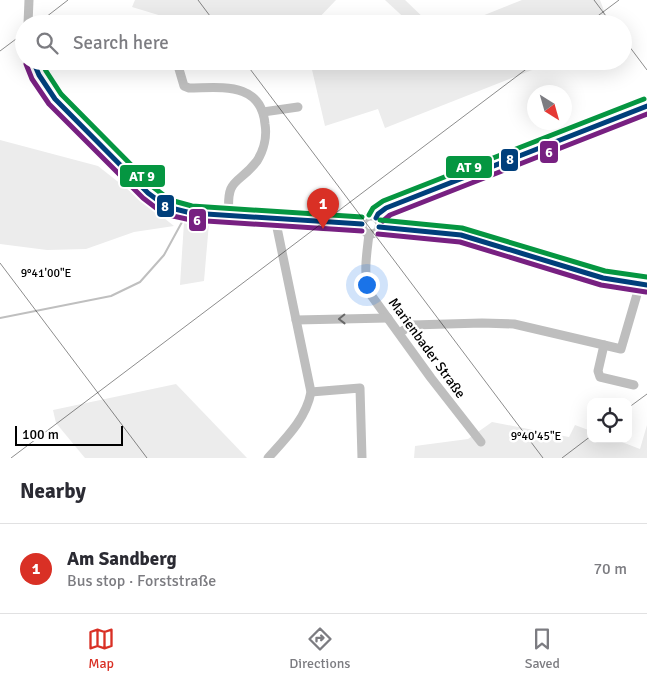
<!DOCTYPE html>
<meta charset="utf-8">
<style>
:root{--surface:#fff;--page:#f7f7f7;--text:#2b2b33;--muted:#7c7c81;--line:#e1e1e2;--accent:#d93025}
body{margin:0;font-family:Signika,sans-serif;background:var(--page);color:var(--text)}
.controls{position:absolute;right:15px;bottom:15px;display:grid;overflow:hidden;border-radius:10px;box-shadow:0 5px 20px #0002}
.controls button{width:45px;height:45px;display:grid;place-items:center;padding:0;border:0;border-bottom:1px solid var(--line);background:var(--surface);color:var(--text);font:25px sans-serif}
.compass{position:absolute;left:527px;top:85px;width:45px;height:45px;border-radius:50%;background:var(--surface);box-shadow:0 5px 20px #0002;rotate:143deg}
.scale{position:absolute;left:15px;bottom:12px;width:108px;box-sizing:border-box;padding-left:5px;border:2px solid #000;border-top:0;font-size:14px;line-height:18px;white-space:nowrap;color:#000;-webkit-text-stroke:4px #fff;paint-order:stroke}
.you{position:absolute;left:366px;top:284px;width:18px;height:18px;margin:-12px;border:4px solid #fff;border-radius:50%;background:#1a73e8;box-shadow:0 0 0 8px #1a73e833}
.badge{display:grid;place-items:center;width:32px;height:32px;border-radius:50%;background:var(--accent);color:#fff;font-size:16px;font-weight:700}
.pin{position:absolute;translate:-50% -41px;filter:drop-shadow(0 1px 2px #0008)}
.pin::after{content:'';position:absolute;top:26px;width:18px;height:15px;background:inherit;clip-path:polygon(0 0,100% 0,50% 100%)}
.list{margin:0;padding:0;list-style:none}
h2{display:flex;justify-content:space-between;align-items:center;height:65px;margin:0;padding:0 20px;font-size:21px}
h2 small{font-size:16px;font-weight:400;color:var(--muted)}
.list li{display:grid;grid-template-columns:32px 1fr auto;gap:15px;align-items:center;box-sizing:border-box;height:90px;padding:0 20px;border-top:1px solid var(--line)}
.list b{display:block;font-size:19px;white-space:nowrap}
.list p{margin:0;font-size:16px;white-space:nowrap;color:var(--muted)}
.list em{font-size:16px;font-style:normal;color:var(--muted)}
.icon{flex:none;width:28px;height:28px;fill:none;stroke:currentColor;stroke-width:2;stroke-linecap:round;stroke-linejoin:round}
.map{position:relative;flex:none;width:647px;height:458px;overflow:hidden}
.search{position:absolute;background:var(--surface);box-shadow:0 5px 20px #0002;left:15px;right:15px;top:15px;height:55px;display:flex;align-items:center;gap:12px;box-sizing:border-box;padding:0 18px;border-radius:28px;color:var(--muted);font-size:19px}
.sheet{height:155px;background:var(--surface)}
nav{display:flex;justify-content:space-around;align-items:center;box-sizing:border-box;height:70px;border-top:1px solid var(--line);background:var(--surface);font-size:14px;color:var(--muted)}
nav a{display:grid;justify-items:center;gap:2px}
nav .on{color:var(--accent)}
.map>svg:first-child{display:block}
.green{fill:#ececec}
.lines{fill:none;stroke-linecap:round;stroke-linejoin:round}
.stream{stroke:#bfbfbf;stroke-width:2}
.street{stroke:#bebebe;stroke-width:9}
.bus-1-casing{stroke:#fff;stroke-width:9}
.bus-2-casing{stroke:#fff;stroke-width:9}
.bus-3-casing{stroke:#fff;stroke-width:9}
.bus-1{stroke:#003f7b;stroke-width:5}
.bus-2{stroke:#772081;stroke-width:5}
.bus-3{stroke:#059641;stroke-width:5}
.oneway{stroke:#686868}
.ticks{fill:none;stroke:#000;stroke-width:1;stroke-opacity:0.45}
.labels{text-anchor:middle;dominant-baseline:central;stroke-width:5;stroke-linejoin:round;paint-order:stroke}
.street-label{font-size:14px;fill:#000;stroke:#fff}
.ticks-label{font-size:12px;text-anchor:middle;fill:#000;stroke:#fff;stroke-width:5;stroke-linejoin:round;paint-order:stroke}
.line-badge{stroke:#fff;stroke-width:2}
.badge-label{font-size:14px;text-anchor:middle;font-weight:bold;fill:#fff}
</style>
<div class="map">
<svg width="647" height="458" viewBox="0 0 647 458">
<rect width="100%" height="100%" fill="#fff"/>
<g class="green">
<path d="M135 0H336L313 24H188L132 7Z"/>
<path d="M385 0H405L430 24H411Z"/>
<path d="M522 0H600L609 24H462Z"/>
<path d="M310 61H322L346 69 367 61H555L385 128 378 109 325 126Z"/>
<path d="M0 140 98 166 174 226 134 232 86 249 47 250 0 244Z"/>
<path d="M184 222 209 223 204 281 180 285Z"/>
<path d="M176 384 247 458H85L56 423 53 410Z"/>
<path d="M492 422 569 437 575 425 591 431V439H614L640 449 647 425V458H414L415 446 468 439Z"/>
</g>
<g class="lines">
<path class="stream" d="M0 318 111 296 140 282 164 255 182 222"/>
<g class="street">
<path d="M28 24 29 0"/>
<path d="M33 61 39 75 55 99 148 193 167 207 191 213 362 224"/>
<path d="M179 69 184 86 189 88C221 88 261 81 265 124 267 136 264 150 257 161 238 186 226 176 229 215"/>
<path d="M263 112 298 107"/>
<circle cx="371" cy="225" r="9"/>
<path d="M376 218 378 214 386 208 647 106"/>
<path d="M379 227 461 235 603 278 647 285"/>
<path d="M369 234C367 253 362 277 371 295L431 378 481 442"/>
<path d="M296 320 388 318"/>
<path d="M399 333 412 325 482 323 514 324 621 349 640 284"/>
<path d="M604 345 598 371 600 377 634 385"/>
<path d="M311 392 360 388 362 458"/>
<path d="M268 458C286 438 306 419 311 392L275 218"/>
</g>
<defs>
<g id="bus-1">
<path d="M33 61 39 75 55 99 148 193 167 207 191 213 362 224"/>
<path d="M376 218 378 214 386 208 647 106"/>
<path d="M379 227 461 235 603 278 647 285"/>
</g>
<g id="bus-2">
<path d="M26 64 32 79 49 104 143 198 164 214 191 220 362 231"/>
<path d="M383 221 390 215 647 114"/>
<path d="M378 234 460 242 601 285 646 292"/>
</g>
<g id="bus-3">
<path d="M41 61 46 71 61 94 153 187 170 200 192 206 362 217"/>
<path d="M369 215 373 208 383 201 644 99"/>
<path d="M380 220 462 228 605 271 647 277"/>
</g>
</defs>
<use href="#bus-1" class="bus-1-casing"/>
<use href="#bus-2" class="bus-2-casing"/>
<use href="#bus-3" class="bus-3-casing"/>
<use href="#bus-1" class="bus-1"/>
<use href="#bus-2" class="bus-2"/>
<use href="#bus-3" class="bus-3"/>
</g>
<defs><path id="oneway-chevron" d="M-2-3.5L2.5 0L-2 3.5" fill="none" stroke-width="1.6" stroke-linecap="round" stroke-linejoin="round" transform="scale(1.25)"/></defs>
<use class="oneway" href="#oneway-chevron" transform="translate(342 319) rotate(179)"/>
<path class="ticks" d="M198 0 216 24M594 0 612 24M37 24 68 0M587 24 619 0M623 38 647 70M0 51 24 33M244 61 543 458M0 263 147 458M628 408 647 394M11 458 537 61M562 458 591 436"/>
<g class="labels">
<g class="street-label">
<text transform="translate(427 348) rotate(54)">Marienbader Straße</text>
</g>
</g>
<g class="ticks-label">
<text x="46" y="277">9°41'00"E</text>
<text x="536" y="440">9°40'45"E</text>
</g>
<g class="line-badge">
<rect x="539" y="140" width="20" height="24" rx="5" fill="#772081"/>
<rect x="500" y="148" width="19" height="24" rx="5" fill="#003f7b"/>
<rect x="445" y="155" width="48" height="24" rx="5" fill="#059641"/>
<rect x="119" y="164" width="47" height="24" rx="5" fill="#059641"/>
<rect x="156" y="194" width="19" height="24" rx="5" fill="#003f7b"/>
<rect x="188" y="208" width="19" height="24" rx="5" fill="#772081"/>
</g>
<g class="badge-label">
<text x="549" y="157">6</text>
<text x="510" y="164">8</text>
<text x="469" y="172">AT 9</text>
<text x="142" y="181">AT 9</text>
<text x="165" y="211">8</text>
<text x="197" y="225">6</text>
</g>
</svg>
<div class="controls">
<button><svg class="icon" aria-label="locate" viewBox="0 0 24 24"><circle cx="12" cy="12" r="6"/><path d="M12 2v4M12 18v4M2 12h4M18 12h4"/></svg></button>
</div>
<svg class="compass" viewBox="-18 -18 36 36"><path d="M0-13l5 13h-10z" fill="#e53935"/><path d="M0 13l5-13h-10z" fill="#7c7c81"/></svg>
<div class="scale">100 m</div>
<div class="you"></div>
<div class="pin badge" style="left:323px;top:229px">1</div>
<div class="search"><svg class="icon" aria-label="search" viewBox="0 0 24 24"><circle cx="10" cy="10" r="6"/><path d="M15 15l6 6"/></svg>Search here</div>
</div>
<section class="sheet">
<h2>Nearby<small></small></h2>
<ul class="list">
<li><span class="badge">1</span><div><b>Am Sandberg</b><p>Bus stop · Forststraße</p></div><em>70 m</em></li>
</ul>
</section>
<nav>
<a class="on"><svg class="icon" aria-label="map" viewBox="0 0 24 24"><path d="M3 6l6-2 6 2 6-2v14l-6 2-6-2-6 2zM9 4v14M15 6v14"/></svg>Map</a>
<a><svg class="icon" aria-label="directions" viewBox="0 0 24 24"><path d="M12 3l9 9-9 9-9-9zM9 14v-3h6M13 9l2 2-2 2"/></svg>Directions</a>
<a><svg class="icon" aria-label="saved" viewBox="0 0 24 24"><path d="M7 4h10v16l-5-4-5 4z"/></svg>Saved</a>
</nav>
